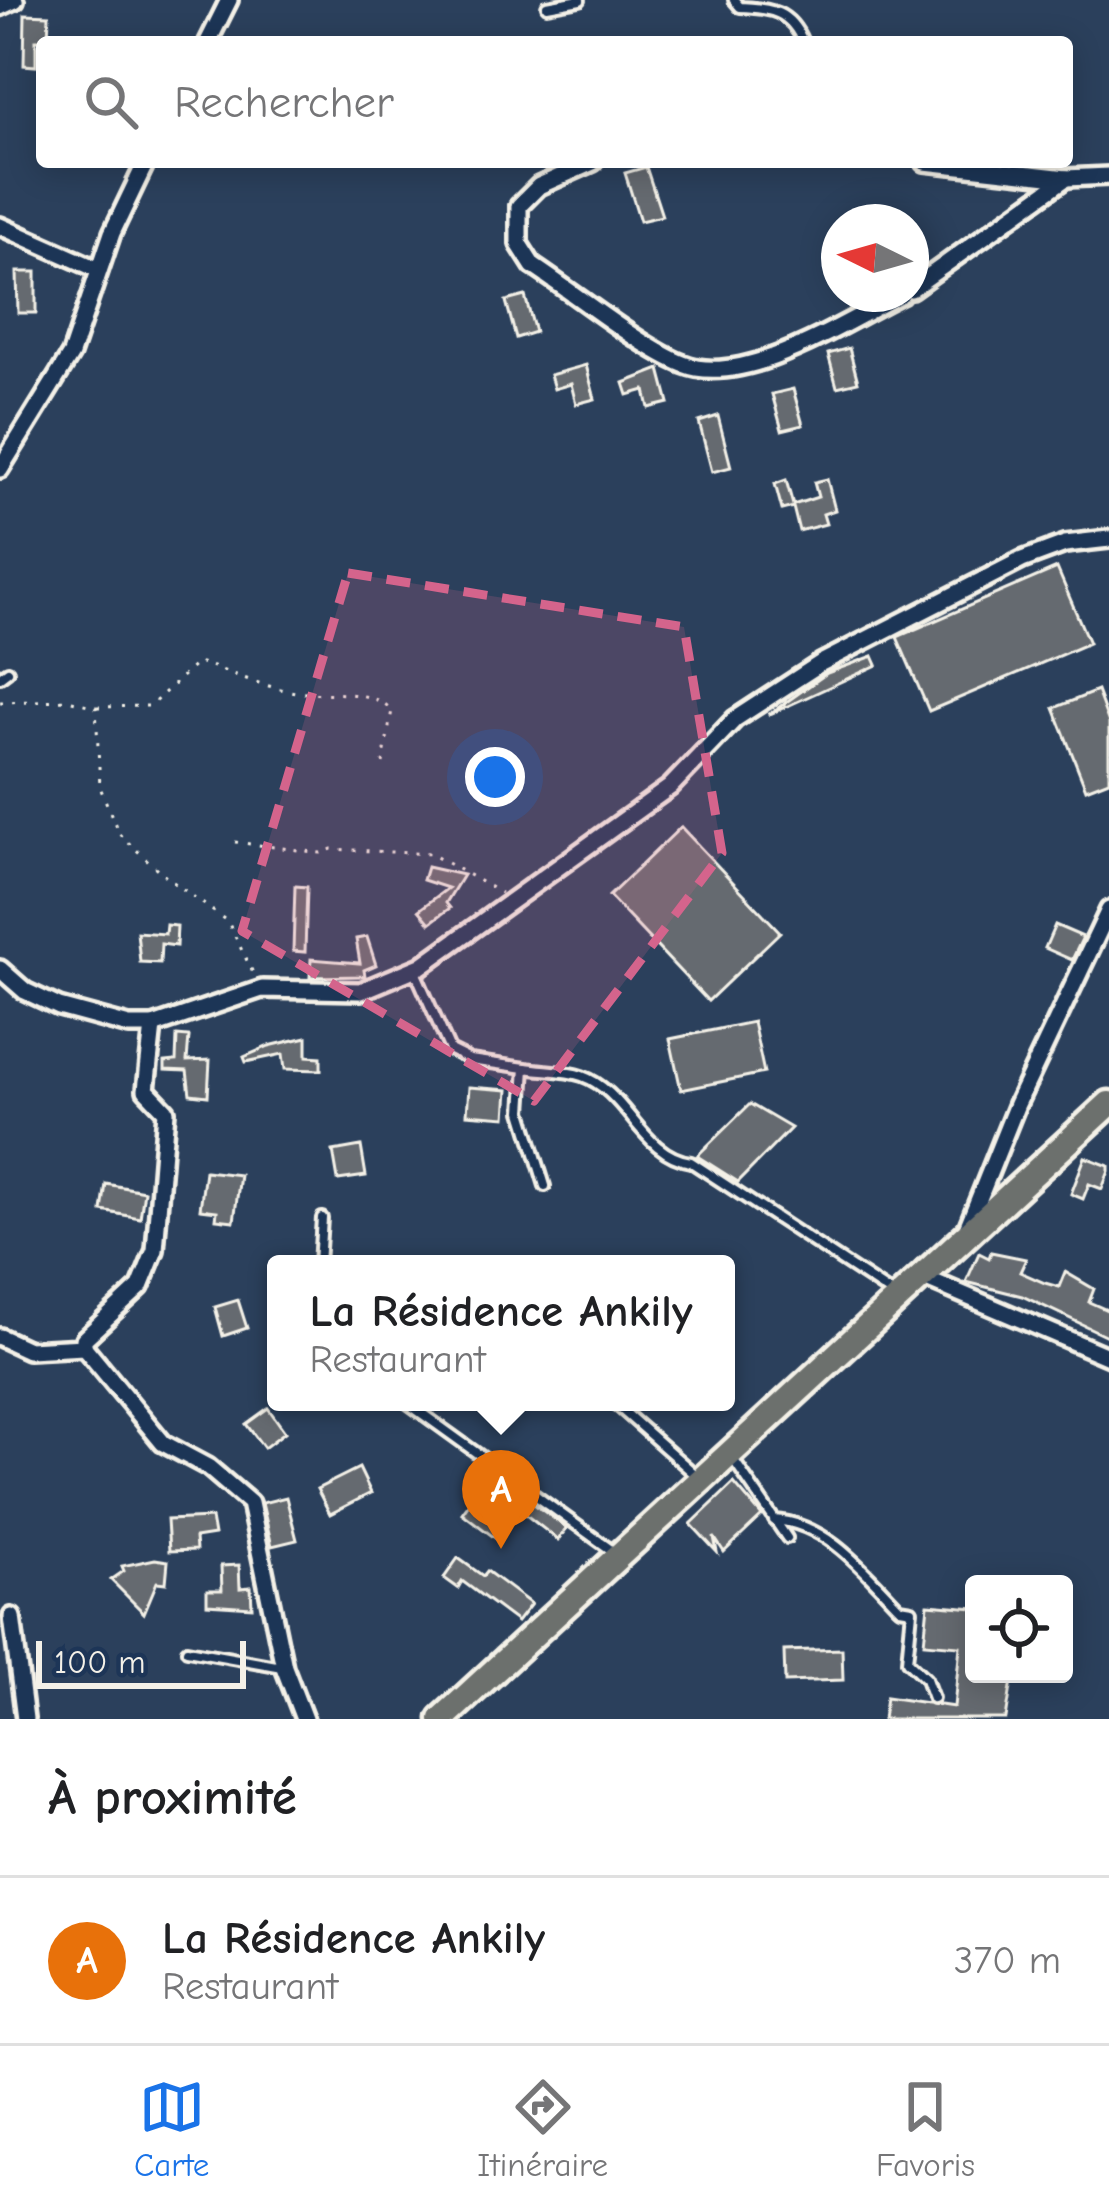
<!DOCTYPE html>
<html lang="fr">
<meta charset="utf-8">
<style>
:root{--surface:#fff;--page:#f6f6f6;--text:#202124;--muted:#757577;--line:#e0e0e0;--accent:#1a73e8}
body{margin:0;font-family:"Comic Neue",sans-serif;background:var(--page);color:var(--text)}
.controls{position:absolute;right:36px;bottom:36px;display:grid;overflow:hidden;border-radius:12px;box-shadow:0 6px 30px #0003}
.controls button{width:108px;height:108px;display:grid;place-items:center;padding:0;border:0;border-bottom:3px solid var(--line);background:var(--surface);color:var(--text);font:60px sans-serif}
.compass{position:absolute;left:821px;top:204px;width:108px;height:108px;border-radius:50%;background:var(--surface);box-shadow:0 6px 30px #0003;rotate:275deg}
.scale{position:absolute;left:36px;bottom:30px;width:210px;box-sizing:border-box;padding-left:12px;border:6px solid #f4f1e8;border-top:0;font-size:33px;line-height:42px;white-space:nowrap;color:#f4f1e8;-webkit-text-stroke:9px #1d3557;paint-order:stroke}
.you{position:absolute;left:495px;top:777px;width:42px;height:42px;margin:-30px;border:9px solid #fff;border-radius:50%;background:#1a73e8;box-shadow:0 0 0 18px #1a73e833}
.badge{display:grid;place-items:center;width:78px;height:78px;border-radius:50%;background:var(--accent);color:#fff;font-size:39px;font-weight:700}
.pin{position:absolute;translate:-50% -99px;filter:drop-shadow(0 3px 6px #0008)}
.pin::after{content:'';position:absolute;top:63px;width:42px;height:36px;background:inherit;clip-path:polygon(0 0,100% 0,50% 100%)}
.popup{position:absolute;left:267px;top:1255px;width:468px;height:156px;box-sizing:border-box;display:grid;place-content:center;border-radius:12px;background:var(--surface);filter:drop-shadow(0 3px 9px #0005);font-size:39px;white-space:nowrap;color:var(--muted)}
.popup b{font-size:45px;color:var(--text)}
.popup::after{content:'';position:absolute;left:50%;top:100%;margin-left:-24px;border:24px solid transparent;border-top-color:var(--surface)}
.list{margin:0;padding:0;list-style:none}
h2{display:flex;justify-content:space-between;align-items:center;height:156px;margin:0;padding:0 48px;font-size:51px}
h2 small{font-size:39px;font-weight:400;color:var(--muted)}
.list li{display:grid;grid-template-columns:78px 1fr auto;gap:36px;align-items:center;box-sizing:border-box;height:168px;padding:0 48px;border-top:3px solid var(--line)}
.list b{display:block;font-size:45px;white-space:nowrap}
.list p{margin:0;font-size:39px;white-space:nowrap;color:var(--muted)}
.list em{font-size:39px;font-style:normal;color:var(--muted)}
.icon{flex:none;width:66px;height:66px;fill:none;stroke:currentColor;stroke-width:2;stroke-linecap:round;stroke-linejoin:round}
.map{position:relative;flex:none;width:1109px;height:1719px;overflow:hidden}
.search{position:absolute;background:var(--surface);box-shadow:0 6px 30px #0003;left:36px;right:36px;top:36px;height:132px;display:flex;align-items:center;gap:30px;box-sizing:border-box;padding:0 42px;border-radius:12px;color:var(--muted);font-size:45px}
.sheet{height:324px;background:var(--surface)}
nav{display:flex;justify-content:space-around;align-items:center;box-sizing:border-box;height:168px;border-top:3px solid var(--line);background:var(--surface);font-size:33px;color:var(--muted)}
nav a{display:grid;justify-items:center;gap:6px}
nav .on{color:var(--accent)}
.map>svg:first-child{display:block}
.building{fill:#656a70;stroke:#f4f1e8;stroke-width:3}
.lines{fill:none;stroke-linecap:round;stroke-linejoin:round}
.lane-casing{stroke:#f4f1e8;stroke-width:16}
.street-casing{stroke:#f4f1e8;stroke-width:24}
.primary-casing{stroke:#f4f1e8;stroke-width:33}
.path{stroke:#f4f1e8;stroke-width:3;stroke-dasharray:3 9;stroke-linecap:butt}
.lane{stroke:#1d3557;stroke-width:8}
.street{stroke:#1d3557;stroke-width:15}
.primary{stroke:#6c706d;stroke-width:24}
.marked{fill:#d4648c;fill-opacity:0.2;stroke:#d4648c;stroke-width:9;stroke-dasharray:24 15;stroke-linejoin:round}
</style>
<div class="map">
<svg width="1109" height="1719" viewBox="0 0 1109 1719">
<rect width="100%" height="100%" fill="#2b405c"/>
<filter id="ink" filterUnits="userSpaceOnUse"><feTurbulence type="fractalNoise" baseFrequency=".00833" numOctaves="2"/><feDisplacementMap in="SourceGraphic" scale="24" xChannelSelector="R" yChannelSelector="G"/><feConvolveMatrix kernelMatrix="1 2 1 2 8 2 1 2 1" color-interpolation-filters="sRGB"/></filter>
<g filter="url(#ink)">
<g class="building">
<path d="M25 14 49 15 48 40H36V66L24 65Z"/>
<path d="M646 167 662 216 640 221 625 173Z"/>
<path d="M17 272H36V313H18Z"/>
<path d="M525 296 535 332 516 338 506 301Z"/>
<path d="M849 348 858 382 837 387 828 354Z"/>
<path d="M586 365 595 399 576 404 571 384 554 389 550 375Z"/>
<path d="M660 369 669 403 649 408 645 390 628 395 624 383Z"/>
<path d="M793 389 803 425 782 430 772 394Z"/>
<path d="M718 416 731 467 712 472 699 422Z"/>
<path d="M827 479 835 510 823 514 826 524 799 531 793 507 782 510 775 484 786 480 793 505 818 497 814 482Z"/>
<path d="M1057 568 1089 643 929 711 897 637Z"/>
<path d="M873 656 877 665 768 715 827 673Z"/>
<path d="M1097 691 1109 723V780L1086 789 1054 708Z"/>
<path d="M681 827 780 932 708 1001 609 896Z"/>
<path d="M427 867 463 875 446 903 450 908 430 923 419 910 448 888 423 880Z"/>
<path d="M295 886 307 887 305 952 293 951Z"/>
<path d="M166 925 177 926 176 946 161 944 160 963 140 962 137 932 165 934Z"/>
<path d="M1055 925 1083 937 1072 960 1045 948Z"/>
<path d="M367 937 376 965 364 970 365 976 310 977 311 959 360 963 356 939Z"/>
<path d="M753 1022 764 1073 681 1090 670 1039Z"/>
<path d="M177 1036 189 1037 187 1061 210 1060 208 1096 190 1094 187 1071 165 1070V1062L176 1061Z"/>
<path d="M307 1037V1056L321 1057V1070L285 1069 283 1054 246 1062 244 1057 269 1046Z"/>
<path d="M469 1087 508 1090 506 1117 467 1114Z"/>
<path d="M750 1104 791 1128 738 1182 697 1156Z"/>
<path d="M361 1146 366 1176 338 1180 333 1151Z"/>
<path d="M1085 1157 1109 1166V1171L1102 1189 1089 1184 1083 1199 1071 1194Z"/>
<path d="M205 1171 240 1175 234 1221 216 1219 217 1211 200 1209Z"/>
<path d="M106 1184 144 1191 140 1218 102 1211Z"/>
<path d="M991 1252 1026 1259 1020 1272 1045 1283 1059 1287 1065 1272 1094 1289 1089 1302 1109 1311V1337L1022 1296 966 1282 979 1253 989 1258Z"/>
<path d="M238 1300 247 1328 223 1336 215 1307Z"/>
<path d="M268 1408 285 1432 264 1448 246 1424Z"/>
<path d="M359 1468 371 1493 330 1514 317 1489Z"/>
<path d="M491 1473 567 1528 558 1540 517 1508 495 1538 462 1513Z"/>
<path d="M734 1483 762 1516 724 1552 714 1537 717 1552 691 1524Z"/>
<path d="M286 1497 297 1540 272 1546 262 1503Z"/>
<path d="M211 1518 214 1535 195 1538 196 1550 169 1551 167 1520Z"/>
<path d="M458 1558 483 1576 487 1571 531 1604 517 1622 462 1581 458 1588 444 1578Z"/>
<path d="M155 1559 168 1561 166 1583 157 1582 144 1613 111 1580 124 1571 122 1566Z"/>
<path d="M239 1565 240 1588 251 1587 252 1607 207 1604V1590H222L221 1566Z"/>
<path d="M928 1604 974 1608V1674H1013L1006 1719H883L886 1697 954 1707 960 1646 924 1643Z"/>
<path d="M842 1649 843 1680 785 1682 784 1651Z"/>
</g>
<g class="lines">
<defs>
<g id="lane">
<path d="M734 0 740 7C771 8 790 11 803 42"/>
<path d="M547 6 580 0"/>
<path d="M0 677 8 671"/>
<path d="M414 969 450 1050 470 1060 525 1068 522 1111 545 1186"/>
<path d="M525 1068C543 1071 565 1070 582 1076 628 1092 641 1155 691 1162L895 1296"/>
<path d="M319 1264 322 1218"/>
<path d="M406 1402 614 1552"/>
<path d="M613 1402 697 1476"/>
<path d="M731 1456 787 1538"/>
<path d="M774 1520C827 1523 865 1572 900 1608L912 1610 907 1661 926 1679 933 1698"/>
<path d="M187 1650 282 1667"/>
</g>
<g id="street">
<path d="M0 7 15 0"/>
<path d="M208 42 229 0"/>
<path d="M593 162 539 186 519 206V244L533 266C573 292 642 348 683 364 744 389 846 321 901 294"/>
<path d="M925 162 1066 178 1109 176"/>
<path d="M0 226 99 270"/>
<path d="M911 289 1066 178"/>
<path d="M0 469 71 354 112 233 146 162"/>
<path d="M0 969 25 991 59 1007 129 1026H153L262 989 361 991 421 966 670 787 735 719 821 663 1022 560 1065 544 1109 539"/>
<path d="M966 1231 1017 1104 1109 910"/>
<path d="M922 1277 1109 1357"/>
<path d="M0 1337 28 1350 84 1347V1339L140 1287 155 1250 166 1111 146 1090 153 1026"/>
<path d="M84 1347 163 1443 208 1467 250 1503 284 1667 304 1719"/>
<path d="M12 1617 25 1719"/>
</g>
<path id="primary" d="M442 1719 1109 1104"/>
</defs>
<use href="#lane" class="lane-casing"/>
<use href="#street" class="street-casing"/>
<use href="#primary" class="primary-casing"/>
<g class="path">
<path d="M0 702 68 700 96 707 100 787 119 834 165 876 228 922 255 977"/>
<path d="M97 707 150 706 198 662C228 672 259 685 290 691 322 698 366 685 392 710L383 763"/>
<path d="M235 842 321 853 332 849 431 854 501 893"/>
</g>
<use href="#lane" class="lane"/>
<use href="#street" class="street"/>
<use href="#primary" class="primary"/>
</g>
</g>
<path class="marked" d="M348 573 684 627 722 853 534 1101 242 931Z"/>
</svg>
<div class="controls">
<button><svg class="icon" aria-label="locate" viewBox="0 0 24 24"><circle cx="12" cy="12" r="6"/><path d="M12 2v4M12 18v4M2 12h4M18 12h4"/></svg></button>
</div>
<svg class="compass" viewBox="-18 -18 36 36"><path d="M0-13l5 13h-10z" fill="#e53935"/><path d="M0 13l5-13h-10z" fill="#757577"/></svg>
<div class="scale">100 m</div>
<div class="you"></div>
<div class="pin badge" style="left:501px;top:1549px;background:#e8710a">A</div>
<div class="popup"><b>La Résidence Ankily</b>Restaurant</div>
<div class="search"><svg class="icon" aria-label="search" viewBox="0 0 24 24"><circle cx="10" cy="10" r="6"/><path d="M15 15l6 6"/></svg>Rechercher</div>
</div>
<section class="sheet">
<h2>À proximité<small></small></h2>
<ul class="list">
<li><span class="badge" style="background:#e8710a">A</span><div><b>La Résidence Ankily</b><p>Restaurant</p></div><em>370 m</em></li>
</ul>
</section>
<nav>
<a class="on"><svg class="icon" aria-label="map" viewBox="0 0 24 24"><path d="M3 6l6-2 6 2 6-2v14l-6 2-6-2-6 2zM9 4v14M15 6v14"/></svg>Carte</a>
<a><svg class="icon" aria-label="directions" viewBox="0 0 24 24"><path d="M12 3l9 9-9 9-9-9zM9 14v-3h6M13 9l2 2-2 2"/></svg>Itinéraire</a>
<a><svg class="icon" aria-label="saved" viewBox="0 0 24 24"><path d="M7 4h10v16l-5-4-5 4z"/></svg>Favoris</a>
</nav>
